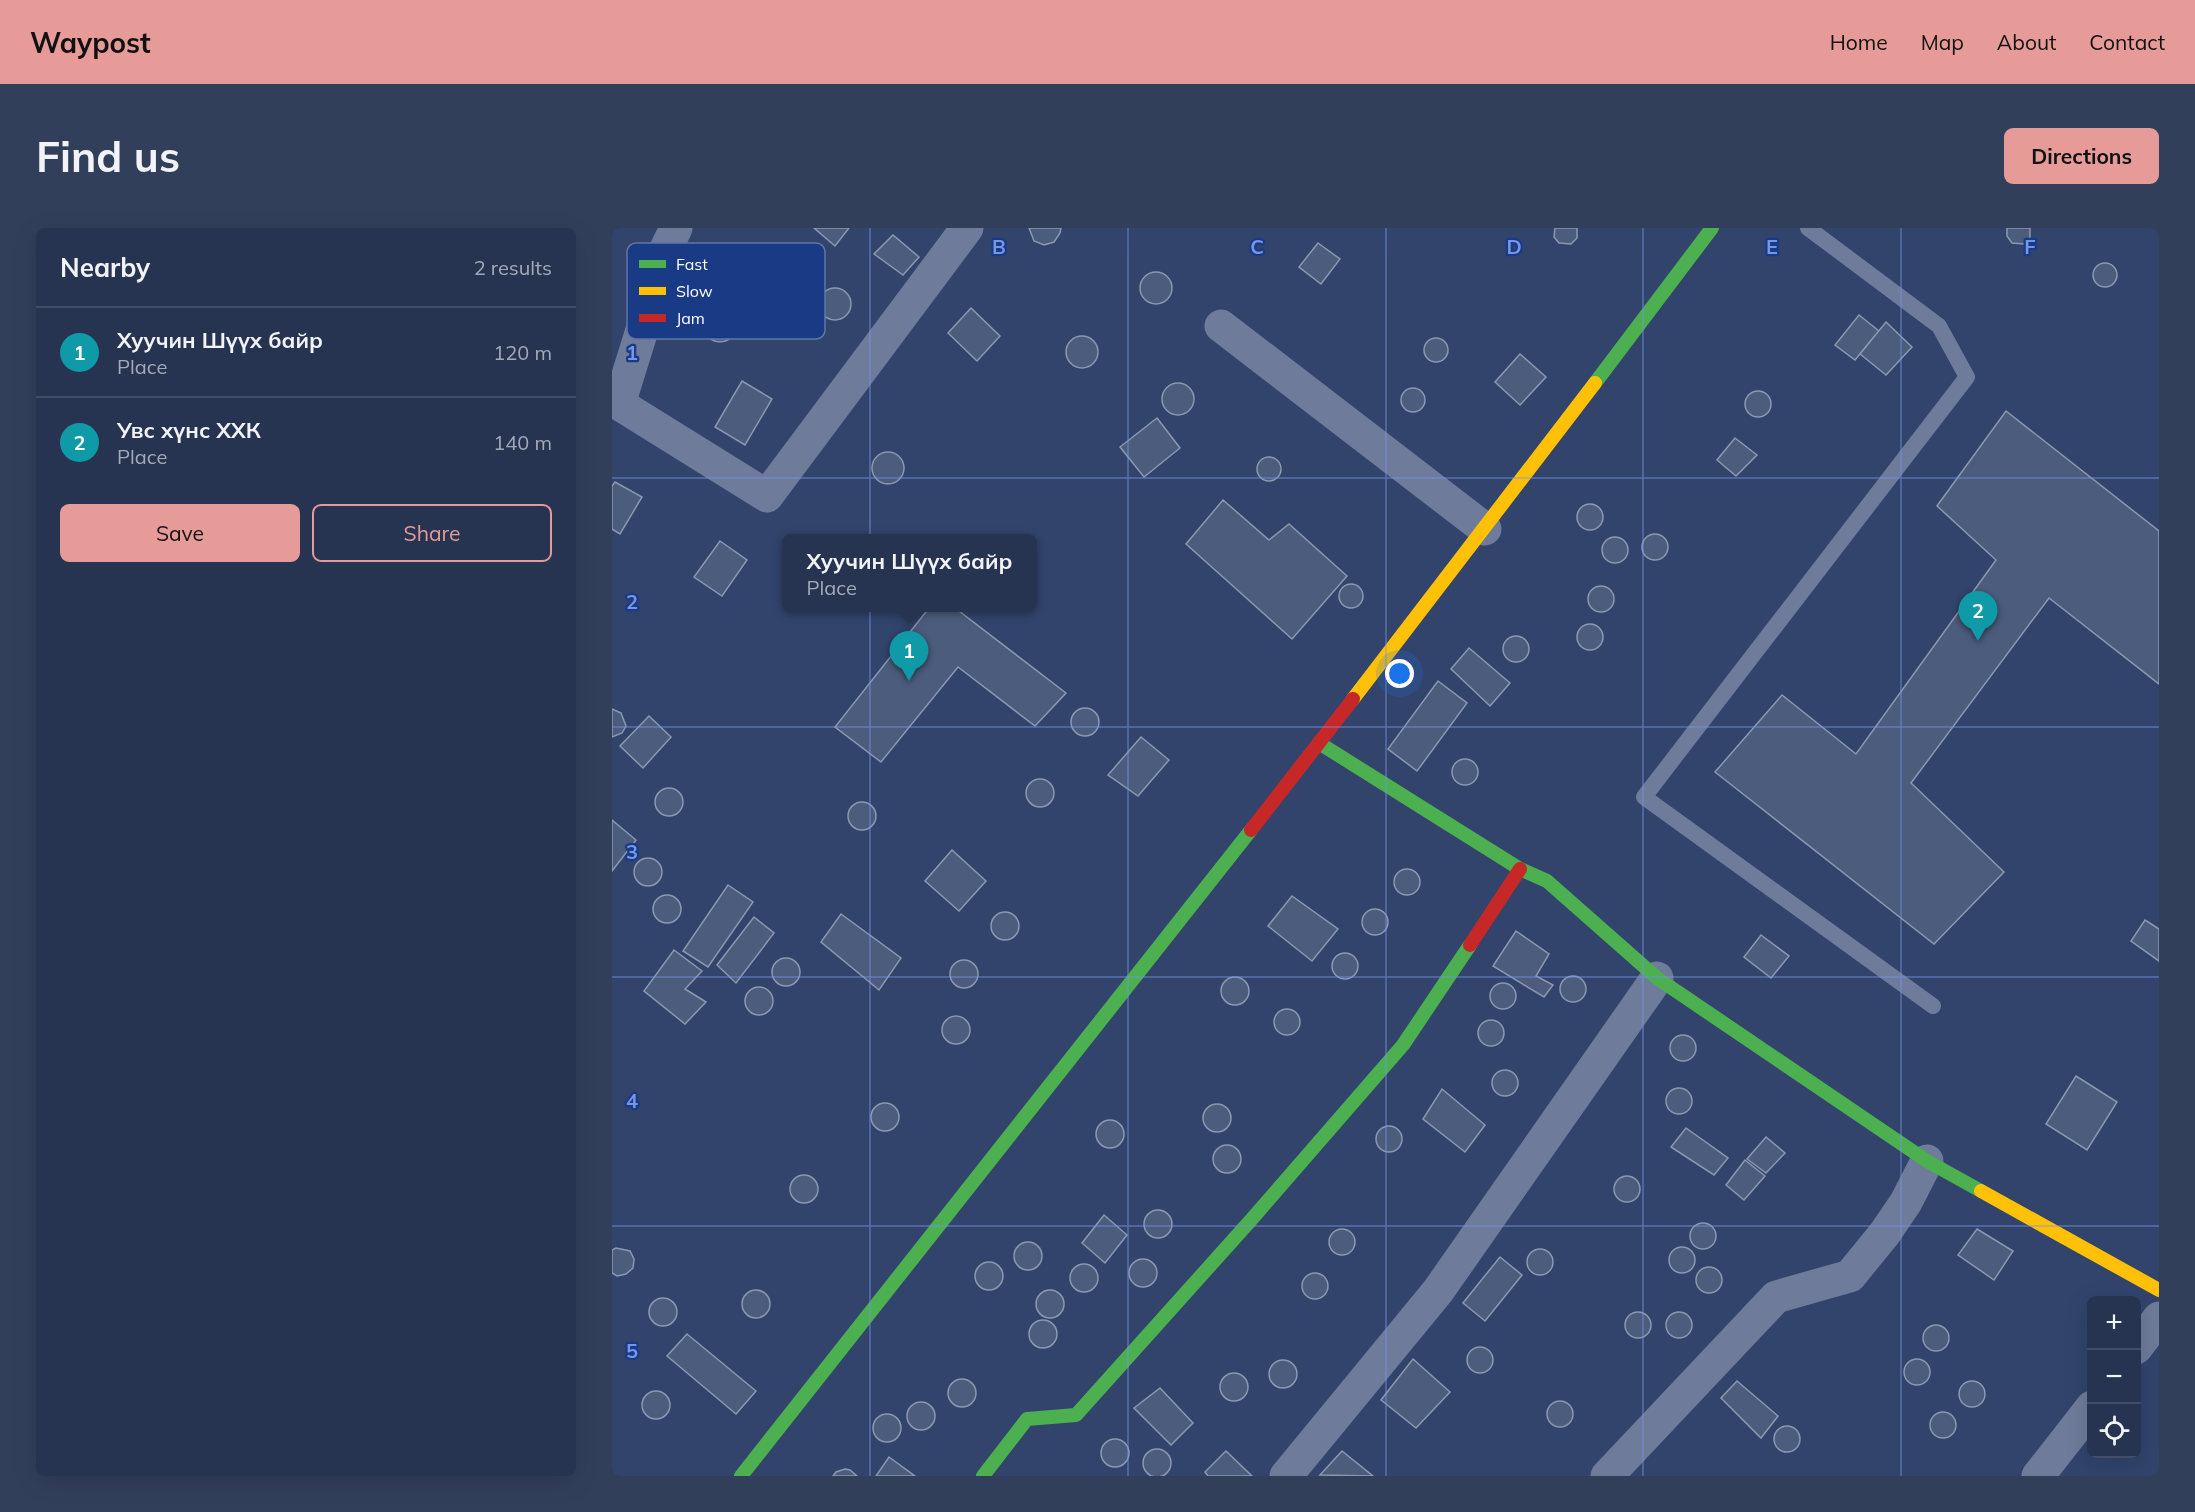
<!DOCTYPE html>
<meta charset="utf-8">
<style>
:root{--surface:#263351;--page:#323f5b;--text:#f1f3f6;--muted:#a4aab7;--line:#424e68;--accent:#e69b98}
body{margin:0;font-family:Mulish,sans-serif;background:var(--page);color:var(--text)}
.controls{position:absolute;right:18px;bottom:18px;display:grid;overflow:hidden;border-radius:9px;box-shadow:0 6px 24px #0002}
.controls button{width:54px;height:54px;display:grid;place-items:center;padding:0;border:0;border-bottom:2px solid var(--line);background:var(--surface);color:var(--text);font:30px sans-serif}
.you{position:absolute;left:788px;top:446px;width:21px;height:21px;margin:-15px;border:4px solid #fff;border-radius:50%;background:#1a73e8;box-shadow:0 0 0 9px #1a73e833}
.badge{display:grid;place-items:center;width:39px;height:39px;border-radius:50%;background:var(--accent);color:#fff;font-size:20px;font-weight:700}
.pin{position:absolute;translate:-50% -50px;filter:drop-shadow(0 2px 3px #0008)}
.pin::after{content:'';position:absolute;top:32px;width:21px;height:18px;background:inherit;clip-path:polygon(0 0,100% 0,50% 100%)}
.popup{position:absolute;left:170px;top:306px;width:255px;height:78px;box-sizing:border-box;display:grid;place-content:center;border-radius:9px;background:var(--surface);filter:drop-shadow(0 2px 4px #0005);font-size:20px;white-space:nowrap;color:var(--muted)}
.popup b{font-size:22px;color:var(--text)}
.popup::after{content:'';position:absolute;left:50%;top:100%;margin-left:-12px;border:12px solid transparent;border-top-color:var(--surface)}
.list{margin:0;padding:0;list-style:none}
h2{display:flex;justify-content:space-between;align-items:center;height:78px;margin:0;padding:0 24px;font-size:26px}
h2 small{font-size:20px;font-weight:400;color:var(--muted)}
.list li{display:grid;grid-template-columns:39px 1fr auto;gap:18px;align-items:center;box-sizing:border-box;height:90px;padding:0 24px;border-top:2px solid var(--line)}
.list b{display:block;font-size:22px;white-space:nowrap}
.list p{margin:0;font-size:20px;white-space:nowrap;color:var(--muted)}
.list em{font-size:20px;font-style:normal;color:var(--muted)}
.actions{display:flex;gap:12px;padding:18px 24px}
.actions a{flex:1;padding:14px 0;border:2px solid var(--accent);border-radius:9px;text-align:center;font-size:21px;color:var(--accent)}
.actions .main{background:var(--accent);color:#111}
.icon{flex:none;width:33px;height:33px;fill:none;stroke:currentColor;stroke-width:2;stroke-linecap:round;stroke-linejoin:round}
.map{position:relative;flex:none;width:1547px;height:1248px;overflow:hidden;border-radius:9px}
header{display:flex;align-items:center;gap:36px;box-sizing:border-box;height:84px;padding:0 30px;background:var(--accent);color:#111}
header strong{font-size:28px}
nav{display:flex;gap:33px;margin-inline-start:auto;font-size:21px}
.intro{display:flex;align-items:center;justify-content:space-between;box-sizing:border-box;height:144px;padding:0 36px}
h1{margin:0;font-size:42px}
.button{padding:15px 27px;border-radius:9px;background:var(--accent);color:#111;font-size:21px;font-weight:700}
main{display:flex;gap:36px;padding:0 36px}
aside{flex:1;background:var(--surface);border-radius:9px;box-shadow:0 6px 24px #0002}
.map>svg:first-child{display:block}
.building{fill:#4c5c7c;stroke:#8c98b0;stroke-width:1.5}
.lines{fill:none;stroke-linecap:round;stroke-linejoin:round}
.lane{stroke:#6e7b9a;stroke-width:16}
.street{stroke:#6e7b9a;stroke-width:33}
.fast{stroke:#4caf50;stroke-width:14}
.slow{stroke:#ffc107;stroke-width:14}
.jam{stroke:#c62828;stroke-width:14}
.grid{fill:none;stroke:#7795e8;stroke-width:1.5;stroke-opacity:0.55}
.key{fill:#193b85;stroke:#5e76aa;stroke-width:1.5}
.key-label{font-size:16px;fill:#fff}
.grid-label{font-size:20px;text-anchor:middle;font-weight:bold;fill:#7795e8;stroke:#193b85;stroke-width:4.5;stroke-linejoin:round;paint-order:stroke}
</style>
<header>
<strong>Waypost</strong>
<nav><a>Home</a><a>Map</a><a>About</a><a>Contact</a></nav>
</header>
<div class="intro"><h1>Find us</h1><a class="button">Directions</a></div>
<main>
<aside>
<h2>Nearby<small>2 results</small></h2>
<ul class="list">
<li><span class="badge" style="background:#0f9aa8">1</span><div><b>Хуучин Шүүх байр</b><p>Place</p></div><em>120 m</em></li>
<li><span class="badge" style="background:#0f9aa8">2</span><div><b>Увс хүнс ХХК</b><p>Place</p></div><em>140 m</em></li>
</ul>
<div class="actions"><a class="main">Save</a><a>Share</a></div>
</aside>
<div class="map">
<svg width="1547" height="1248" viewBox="0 0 1547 1248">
<rect width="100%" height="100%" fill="#32446c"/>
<g class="building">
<path d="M202 0H237L223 18Z"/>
<path d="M417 0H449L448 5 442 14 432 17 422 13Z"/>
<path d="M943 0H965V10L959 16 947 15 942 9Z"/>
<path d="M1418 0V10L1412 16 1400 15 1395 8V0Z"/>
<path d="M281 7 307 29 291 47 262 26Z"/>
<path d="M706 15 728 31 709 56 687 39Z"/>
<circle cx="1493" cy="47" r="12"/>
<circle cx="544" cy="60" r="16"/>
<circle cx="223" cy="76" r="16"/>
<path d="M359 80 388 108 365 133 336 105Z"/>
<circle cx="108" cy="98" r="16"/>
<path d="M1247 87 1267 103 1243 132 1223 117Z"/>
<path d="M1274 94 1300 119 1274 147 1248 126Z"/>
<circle cx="470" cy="124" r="16"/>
<circle cx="824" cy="122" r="12"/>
<path d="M908 126 934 149 908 177 883 154Z"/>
<path d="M130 153 160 171 133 217 103 199Z"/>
<circle cx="566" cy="171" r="16"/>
<circle cx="801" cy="172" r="12"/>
<circle cx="1146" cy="176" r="13"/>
<path d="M1394 183 1547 303V456L1437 370 1299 555 1392 644 1322 716 1103 544 1170 467 1244 526 1384 332 1325 278Z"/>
<path d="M545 190 568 220 532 249 508 219Z"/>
<path d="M1123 210 1145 227 1124 248 1105 232Z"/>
<circle cx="276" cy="240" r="16"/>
<circle cx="657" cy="241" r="12"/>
<path d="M3 254 30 269 8 306 0 301V258Z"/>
<path d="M611 272 657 312 677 296 735 348 680 411 574 316Z"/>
<circle cx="978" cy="289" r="13"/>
<circle cx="1043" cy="319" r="13"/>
<circle cx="1003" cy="322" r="13"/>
<path d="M108 313 135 332 110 368 82 349Z"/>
<circle cx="739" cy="368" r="12"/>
<circle cx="989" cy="371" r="13"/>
<path d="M317 380H343L454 465 423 498 346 439 269 534 223 499Z"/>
<circle cx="978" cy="409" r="13"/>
<circle cx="904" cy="421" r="13"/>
<path d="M857 420 898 455 878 478 839 441Z"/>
<path d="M826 453 855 475 805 543 776 521Z"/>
<circle cx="473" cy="494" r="14"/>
<path d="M0 481 9 485 14 498 10 505 0 509Z"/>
<path d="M37 488 59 509 31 540 8 518Z"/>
<path d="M529 509 557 532 526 568 496 547Z"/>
<circle cx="853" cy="544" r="13"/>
<circle cx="428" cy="565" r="14"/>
<circle cx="57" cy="574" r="14"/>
<circle cx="250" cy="588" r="14"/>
<path d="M0 592 24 612 0 643Z"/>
<path d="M340 622 374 653 347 683 313 653Z"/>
<circle cx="36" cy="644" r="14"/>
<circle cx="795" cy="654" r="13"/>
<path d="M116 657 141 674 96 739 71 723Z"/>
<circle cx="55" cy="681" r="14"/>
<path d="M680 668 726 701 700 733 656 698Z"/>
<circle cx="763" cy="694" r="13"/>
<circle cx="393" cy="698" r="14"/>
<path d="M229 686 289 730 267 762 209 714Z"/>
<path d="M142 689 162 705 124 755 105 737Z"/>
<path d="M1533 692 1547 701V733L1519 713Z"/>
<path d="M904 703 937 726 924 748 941 757 932 769 881 738Z"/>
<path d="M1149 707 1177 728 1159 750 1132 729Z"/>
<path d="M62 722 90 743 73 761 94 774 73 796 32 763Z"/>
<circle cx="733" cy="738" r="13"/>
<circle cx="174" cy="744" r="14"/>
<circle cx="352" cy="746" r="14"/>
<circle cx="961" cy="761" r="13"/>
<circle cx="623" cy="763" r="14"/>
<circle cx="891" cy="768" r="13"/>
<circle cx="147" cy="773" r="14"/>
<circle cx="675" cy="794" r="13"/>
<circle cx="344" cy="802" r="14"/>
<circle cx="879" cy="805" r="13"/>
<circle cx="1071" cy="820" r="13"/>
<circle cx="893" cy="855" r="13"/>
<path d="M1464 848 1505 874 1475 922 1434 896Z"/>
<circle cx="1067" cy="873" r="13"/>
<path d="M830 861 873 897 853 924 811 891Z"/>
<circle cx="273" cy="889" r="14"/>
<circle cx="605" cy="890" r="14"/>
<circle cx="498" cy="906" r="14"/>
<circle cx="777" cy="911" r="13"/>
<path d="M1074 900 1116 930 1102 947 1059 919Z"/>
<path d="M1154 909 1173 925 1154 945 1135 931Z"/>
<circle cx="615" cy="931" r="14"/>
<path d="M1133 932 1153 948 1132 972 1114 957Z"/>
<circle cx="192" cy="961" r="14"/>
<circle cx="1015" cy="961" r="13"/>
<circle cx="546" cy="996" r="14"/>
<path d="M492 987 515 1007 493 1035 470 1015Z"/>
<circle cx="1091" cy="1008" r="13"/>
<circle cx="730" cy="1014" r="13"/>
<path d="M1365 1001 1401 1023 1382 1052 1346 1027Z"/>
<circle cx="416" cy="1028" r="14"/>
<circle cx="1070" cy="1032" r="13"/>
<path d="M4 1020 18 1023 22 1031 21 1040 14 1046 5 1048 0 1045V1022Z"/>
<circle cx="928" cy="1034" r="13"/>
<path d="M888 1029 910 1047 873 1093 851 1075Z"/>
<circle cx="531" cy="1045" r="14"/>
<circle cx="377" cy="1048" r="14"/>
<circle cx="472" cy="1050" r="14"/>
<circle cx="1097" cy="1052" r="13"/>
<circle cx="703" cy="1058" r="13"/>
<circle cx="438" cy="1076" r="14"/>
<circle cx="144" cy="1076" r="14"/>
<circle cx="51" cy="1084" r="14"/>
<circle cx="1026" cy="1097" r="13"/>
<circle cx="1067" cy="1097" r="13"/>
<circle cx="431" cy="1106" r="14"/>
<circle cx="1324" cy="1110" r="13"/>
<path d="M75 1106 144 1163 124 1186 55 1128Z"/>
<circle cx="868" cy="1132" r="13"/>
<circle cx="1305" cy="1144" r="13"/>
<path d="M801 1131 838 1164 804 1200 769 1172Z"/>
<circle cx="671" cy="1146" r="14"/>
<circle cx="622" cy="1159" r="14"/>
<circle cx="350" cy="1165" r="14"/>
<circle cx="1360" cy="1166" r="13"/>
<path d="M1125 1153 1166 1188 1149 1210 1109 1170Z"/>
<path d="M548 1160 581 1195 559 1217 522 1180Z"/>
<circle cx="44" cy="1177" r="14"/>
<circle cx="948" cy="1186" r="13"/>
<circle cx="309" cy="1188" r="14"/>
<circle cx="1331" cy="1197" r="13"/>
<circle cx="275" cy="1200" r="14"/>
<circle cx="1175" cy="1211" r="13"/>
<circle cx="503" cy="1225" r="14"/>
<circle cx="545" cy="1235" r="14"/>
<path d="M614 1223 640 1248H596L593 1244Z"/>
<path d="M730 1223 761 1248 708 1247Z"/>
<path d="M277 1229 303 1248H264Z"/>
<path d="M233 1241 238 1242 245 1248H221L224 1244Z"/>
</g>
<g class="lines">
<path class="lane" d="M1196 0 1327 98 1355 149 1032 569 1321 778"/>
<g class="street">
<path d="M64 0 52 25 44 57 7 176 155 268 355 0"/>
<path d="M609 98 873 301"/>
<path d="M1524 1120 1547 1090"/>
<path d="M674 1248 826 1063 1045 750"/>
<path d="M995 1248 1164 1069 1238 1048 1273 1005 1294 974 1315 933"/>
<path d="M1426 1248 1480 1179"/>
</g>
<g class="fast">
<path d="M983 155 1100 0"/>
<path d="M707 515 908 641 935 653 1045 750 1315 933 1369 963"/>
<path d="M129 1248 639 602"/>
<path d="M371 1248 415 1191 464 1187 639 992 791 817 858 717"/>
</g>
<g class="slow">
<path d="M741 471 983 155"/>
<path d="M1369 963 1547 1062"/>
</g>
<g class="jam">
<path d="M639 602 741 471"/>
<path d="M858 717 908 641"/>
</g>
</g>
<path class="grid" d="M258 0V1248M516 0V1248M774 0V1248M1031 0V1248M1289 0V1248M0 250H1547M0 499H1547M0 749H1547M0 998H1547"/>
<rect x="15" y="15" width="198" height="96" rx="9" class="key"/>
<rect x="27" y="32" width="27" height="8" fill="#4caf50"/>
<rect x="27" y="59" width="27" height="8" fill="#ffc107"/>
<rect x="27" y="86" width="27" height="8" fill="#c62828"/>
<g class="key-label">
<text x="64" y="42">Fast</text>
<text x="64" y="69">Slow</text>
<text x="64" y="96">Jam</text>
</g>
<g class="grid-label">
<text x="387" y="26">B</text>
<text x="645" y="26">C</text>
<text x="902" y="26">D</text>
<text x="1160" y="26">E</text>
<text x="1418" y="26">F</text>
<text x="20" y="132">1</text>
<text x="20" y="381">2</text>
<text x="20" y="631">3</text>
<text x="20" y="880">4</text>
<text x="20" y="1130">5</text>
</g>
</svg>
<div class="controls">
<button>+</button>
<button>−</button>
<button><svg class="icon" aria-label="locate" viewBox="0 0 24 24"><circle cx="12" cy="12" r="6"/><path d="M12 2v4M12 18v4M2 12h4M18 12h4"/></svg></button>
</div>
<div class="you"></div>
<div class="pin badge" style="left:297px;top:453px;background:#0f9aa8">1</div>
<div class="popup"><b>Хуучин Шүүх байр</b>Place</div>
<div class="pin badge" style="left:1366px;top:413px;background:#0f9aa8">2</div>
</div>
</main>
